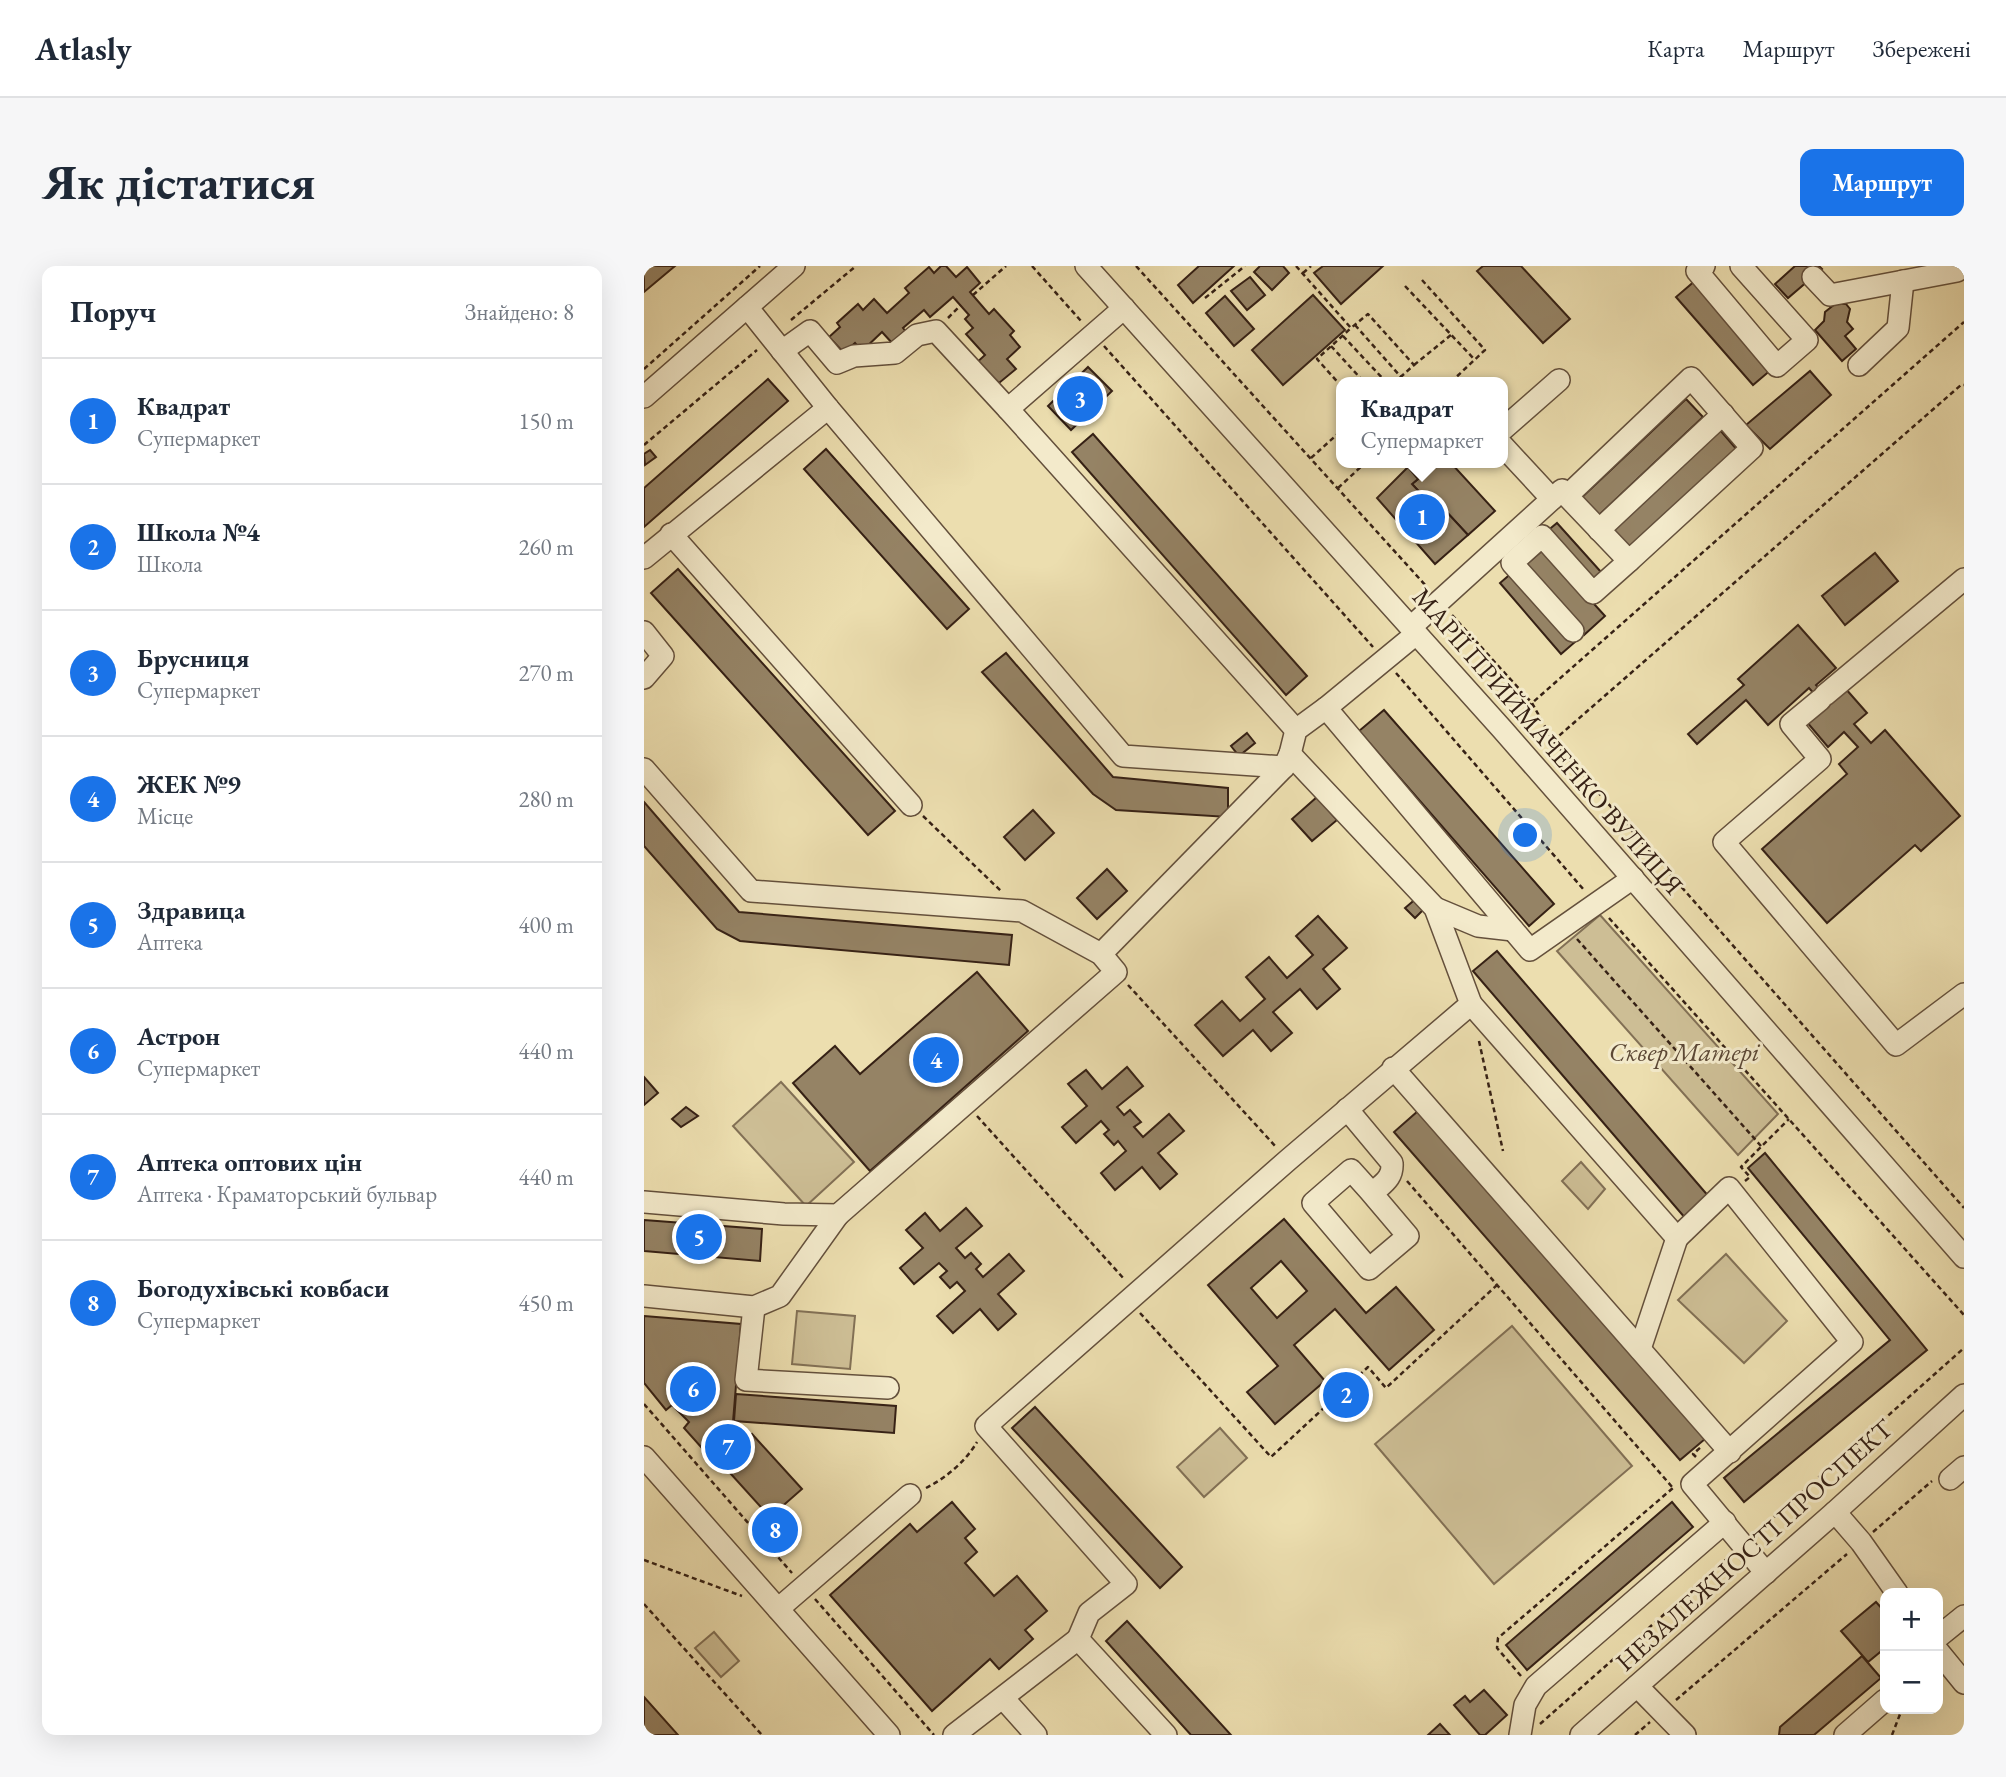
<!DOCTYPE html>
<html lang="uk">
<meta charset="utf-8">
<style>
:root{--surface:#fff;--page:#f6f6f7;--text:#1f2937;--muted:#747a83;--line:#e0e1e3;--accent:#1a73e8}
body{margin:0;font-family:"EB Garamond",serif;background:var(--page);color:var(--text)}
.controls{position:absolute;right:21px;bottom:21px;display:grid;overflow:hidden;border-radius:14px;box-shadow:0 7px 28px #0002}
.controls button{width:63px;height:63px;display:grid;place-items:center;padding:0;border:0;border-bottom:2px solid var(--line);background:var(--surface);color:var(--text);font:35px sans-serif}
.you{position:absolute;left:882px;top:570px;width:24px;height:24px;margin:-18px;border:5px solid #fff;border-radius:50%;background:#1a73e8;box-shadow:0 0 0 10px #1a73e833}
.badge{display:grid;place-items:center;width:46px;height:46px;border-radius:50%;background:var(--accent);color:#fff;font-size:23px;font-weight:700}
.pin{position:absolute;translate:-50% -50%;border:4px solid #fff;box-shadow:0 2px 7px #0006}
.popup{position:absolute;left:692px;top:111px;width:172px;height:91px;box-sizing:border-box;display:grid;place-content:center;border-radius:14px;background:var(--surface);filter:drop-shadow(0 2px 5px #0005);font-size:23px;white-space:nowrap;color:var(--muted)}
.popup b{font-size:26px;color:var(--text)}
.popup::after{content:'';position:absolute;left:50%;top:100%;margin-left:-14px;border:14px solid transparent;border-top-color:var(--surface)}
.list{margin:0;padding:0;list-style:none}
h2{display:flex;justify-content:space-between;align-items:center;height:91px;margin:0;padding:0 28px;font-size:30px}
h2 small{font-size:23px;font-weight:400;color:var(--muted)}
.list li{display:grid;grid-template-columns:46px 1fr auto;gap:21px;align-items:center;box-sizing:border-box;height:126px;padding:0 28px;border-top:2px solid var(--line)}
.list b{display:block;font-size:26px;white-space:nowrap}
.list p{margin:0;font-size:23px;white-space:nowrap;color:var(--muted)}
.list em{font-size:23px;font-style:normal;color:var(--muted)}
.map{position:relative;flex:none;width:1320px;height:1469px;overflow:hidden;border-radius:14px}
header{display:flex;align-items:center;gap:42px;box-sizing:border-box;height:98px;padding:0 35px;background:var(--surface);border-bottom:2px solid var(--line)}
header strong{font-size:33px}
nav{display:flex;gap:38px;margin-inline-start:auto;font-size:24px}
.intro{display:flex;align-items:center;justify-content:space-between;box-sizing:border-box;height:168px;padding:0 42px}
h1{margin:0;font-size:49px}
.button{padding:18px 32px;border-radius:14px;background:var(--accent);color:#fff;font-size:24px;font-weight:700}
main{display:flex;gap:42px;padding:0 42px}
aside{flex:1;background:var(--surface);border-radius:14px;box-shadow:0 7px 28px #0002}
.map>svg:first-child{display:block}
.green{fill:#cdbe95;stroke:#827055;stroke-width:2}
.building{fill:#958365;stroke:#362115;stroke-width:2;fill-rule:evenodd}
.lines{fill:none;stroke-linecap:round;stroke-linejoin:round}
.minor-casing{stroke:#64503c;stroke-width:24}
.path{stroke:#362115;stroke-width:2.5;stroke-dasharray:5 3.5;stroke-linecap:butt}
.minor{stroke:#f3eacb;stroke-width:21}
.labels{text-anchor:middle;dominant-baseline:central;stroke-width:6;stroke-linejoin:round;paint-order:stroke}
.street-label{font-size:26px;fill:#362115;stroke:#f3eacb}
.park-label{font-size:26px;font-style:italic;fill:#5c4835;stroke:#f3eacb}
</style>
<header>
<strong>Atlasly</strong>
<nav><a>Карта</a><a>Маршрут</a><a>Збережені</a></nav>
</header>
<div class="intro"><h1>Як дістатися</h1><a class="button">Маршрут</a></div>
<main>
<aside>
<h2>Поруч<small>Знайдено: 8</small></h2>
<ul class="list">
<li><span class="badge">1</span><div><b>Квадрат</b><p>Супермаркет</p></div><em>150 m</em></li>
<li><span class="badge">2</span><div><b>Школа №4</b><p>Школа</p></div><em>260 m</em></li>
<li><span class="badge">3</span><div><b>Брусниця</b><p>Супермаркет</p></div><em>270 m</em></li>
<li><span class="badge">4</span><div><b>ЖЕК №9</b><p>Місце</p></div><em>280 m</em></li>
<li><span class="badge">5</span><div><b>Здравица</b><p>Аптека</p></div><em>400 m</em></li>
<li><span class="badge">6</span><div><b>Астрон</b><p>Супермаркет</p></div><em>440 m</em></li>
<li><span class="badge">7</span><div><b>Аптека оптових цін</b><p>Аптека · Краматорський бульвар</p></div><em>440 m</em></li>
<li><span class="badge">8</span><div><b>Богодухівські ковбаси</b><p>Супермаркет</p></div><em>450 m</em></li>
</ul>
</aside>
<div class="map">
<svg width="1320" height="1469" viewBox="0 0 1320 1469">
<rect width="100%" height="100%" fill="#ecdeaf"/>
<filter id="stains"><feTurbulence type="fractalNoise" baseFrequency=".00286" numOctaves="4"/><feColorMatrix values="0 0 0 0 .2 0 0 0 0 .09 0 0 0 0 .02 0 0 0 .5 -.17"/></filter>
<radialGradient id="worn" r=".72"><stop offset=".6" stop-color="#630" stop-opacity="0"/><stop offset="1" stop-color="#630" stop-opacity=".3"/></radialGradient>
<g class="green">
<path d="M956 649 1134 848 1094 889 913 685Z"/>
<path d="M137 816 210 896 162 940 89 860Z"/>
<path d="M937 896 961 923 944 943 918 915Z"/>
<path d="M1082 988 1143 1055 1100 1097 1034 1034Z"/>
<path d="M153 1045 211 1050 206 1103 148 1098Z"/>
<path d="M868 1060 988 1200 850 1318 731 1178Z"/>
<path d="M576 1162 603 1192 560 1231 533 1201Z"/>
<path d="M70 1366 95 1395 77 1411 51 1382Z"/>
</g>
<g class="building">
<path d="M0 0H31L0 26Z"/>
<path d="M297 0H302L312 11 323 1 336 17 326 26 345 48 350 43 370 65 366 69 376 81 363 93 372 103 355 117 346 108 340 113 329 100 341 89 322 68 329 62 321 53 325 49 309 31 286 51 280 44 259 62 262 66 249 78 238 66 218 85 211 77 200 87 185 71 196 61 193 57 214 38 219 44 230 33 243 47 265 27 261 22 285 1 290 7Z"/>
<path d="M555 0H590L549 37 534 19Z"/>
<path d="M616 0H639L645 7 628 24 610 6Z"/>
<path d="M679 0H739L697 38 670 7Z"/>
<path d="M839 0H877L926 53 899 77 833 5Z"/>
<path d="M1151 0H1175L1178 3 1144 32 1131 18Z"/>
<path d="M606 11 621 29 603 44 587 25Z"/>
<path d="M1052 14 1128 103 1109 119 1032 31Z"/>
<path d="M669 29 701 64 639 119 608 84Z"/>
<path d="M581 30 610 63 590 80 562 47Z"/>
<path d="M1191 38H1202L1206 43 1203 56 1209 63 1201 70 1212 83 1198 95 1171 64 1180 55 1181 46Z"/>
<path d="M444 101 468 125 427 164 404 140Z"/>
<path d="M1166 105 1187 129 1126 183 1102 159Z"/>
<path d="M124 113 144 135 0 261V222Z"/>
<path d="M1042 133 1059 151 953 251 936 233Z"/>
<path d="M1076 164 1094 185 983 287 964 266Z"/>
<path d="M449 168 663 410 642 429 428 186Z"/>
<path d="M182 183 325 343 303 363 160 203Z"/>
<path d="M6 184 12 191 1 199 0 188Z"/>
<path d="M769 197H807L851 245 824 269 786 228 781 232 768 218 774 213 764 201Z"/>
<path d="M764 201 774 213 768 218 781 232 786 228 824 269 791 298 733 232Z"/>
<path d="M913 257 957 306 947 315 902 266Z"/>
<path d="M900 283 961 350 940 369 879 301Z"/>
<path d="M1231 287 1254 315 1201 359 1178 330Z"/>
<path d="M34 303 251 545 224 569 7 327Z"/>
<path d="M870 305 931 376 917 388 856 317Z"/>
<path d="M1154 359 1192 402 1172 419 1186 435 1201 422 1223 447 1210 458 1227 477 1241 464 1316 550 1277 585 1271 579 1183 657 1118 583 1203 508 1195 498 1214 481 1200 466 1184 481 1162 455 1180 439 1165 422 1124 459 1102 434 1053 478 1044 468 1100 419 1094 413Z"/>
<path d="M362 387 469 511 584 522V551L472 544 449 528 338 406Z"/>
<path d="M740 444 910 638 885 660 715 465Z"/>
<path d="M603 467 611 477 595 490 587 480Z"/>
<path d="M673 531 693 554 668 575 648 553Z"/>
<path d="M0 536 95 646 368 669 365 699 96 675 73 663 0 580Z"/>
<path d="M389 544 410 567 381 594 360 571Z"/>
<path d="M463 603 483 625 453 653 433 632Z"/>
<path d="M774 631 782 641 771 652 761 642Z"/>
<path d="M674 650 703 682 679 703 696 723 673 743 656 723 629 746 648 767 627 785 609 764 579 790 551 759 578 735 596 755 621 733 602 711 625 691 643 712 669 689 652 670Z"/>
<path d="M853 685 1066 932 1042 953 829 705Z"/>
<path d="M333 706 384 765 226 905 149 817 191 780 216 808Z"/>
<path d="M483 801 499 820 473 841 480 849 486 844 497 856 490 861 499 871 525 848 540 865 514 887 533 908 516 923 498 901 471 924 457 907 482 885 474 875 470 879 460 868 465 864 457 855 432 877 418 861 443 840 424 818 442 804 458 823Z"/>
<path d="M0 811 14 827 0 839Z"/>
<path d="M42 841 54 850 37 861 28 853Z"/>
<path d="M774 845 1061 1173 1036 1194 750 866Z"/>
<path d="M1121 887 1283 1084 1100 1236 1080 1212 1246 1074 1104 902Z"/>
<path d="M322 942 338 960 312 982 321 992 327 987 337 998 332 1003 339 1011 365 988 380 1005 354 1028 372 1048 354 1064 336 1043 309 1067 293 1050 321 1025 313 1016 306 1022 296 1011 303 1005 295 997 270 1018 256 1002 279 982 262 964 281 947 296 965Z"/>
<path d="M640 953 722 1047 752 1021 790 1064 745 1104 691 1043 650 1079 681 1115 631 1158 603 1126 634 1100 564 1019ZM637 995 663 1025 633 1052 607 1022Z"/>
<path d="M0 954 118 963 116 995 0 985Z"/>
<path d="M0 1050 97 1058 89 1156 102 1171 87 1184H73L66 1191 40 1162 45 1156 28 1139 22 1144 0 1117Z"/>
<path d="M92 1128 252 1140 250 1167 90 1155Z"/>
<path d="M391 1141 538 1301 516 1322 368 1162Z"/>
<path d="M108 1168 158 1223 126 1251 77 1197Z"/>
<path d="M308 1236 331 1263 321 1272 333 1286 321 1297 350 1330 373 1310 403 1345 381 1364 389 1373 355 1403 346 1393 288 1445 186 1329 266 1258 273 1266Z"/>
<path d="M1028 1236 1049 1261 883 1404 862 1379Z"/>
<path d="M133 1251 141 1254 135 1270 127 1267Z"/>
<path d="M1232 1336 1241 1346V1382L1224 1396 1197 1365Z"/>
<path d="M483 1355 587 1469H547L462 1375Z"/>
<path d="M1218 1390 1237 1412 1170 1469H1135L1136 1461Z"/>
<path d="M840 1424 863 1449 841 1469H836L810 1439 821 1430 826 1436Z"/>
<path d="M0 1431 34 1469H0Z"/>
<path d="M796 1458 806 1469H784Z"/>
</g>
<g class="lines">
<defs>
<g id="minor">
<path d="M442 0 858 463 1320 991"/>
<path d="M1060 0 1053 5 1133 100 1163 74 1097 0"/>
<path d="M1169 11 1186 29 1313 5"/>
<path d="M103 41 184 142 479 490 640 501 646 488 652 464 682 442"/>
<path d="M138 85 166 65 193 97 210 90 251 87 273 69 292 65 364 143 480 42"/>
<path d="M1215 99 1254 62 1259 15"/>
<path d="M0 131 150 0"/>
<path d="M364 143 652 464"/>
<path d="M858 164 915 114"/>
<path d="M858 179 908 233"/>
<path d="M955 264 1079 148"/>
<path d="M27 268 267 539"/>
<path d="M0 292 184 142"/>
<path d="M767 361 918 224 923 230 985 295 1108 182 1047 112 923 230"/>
<path d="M929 365 868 297 898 270 949 327 985 295"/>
<path d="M0 366 19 390 0 412"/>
<path d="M772 368 682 442 886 684 989 612"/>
<path d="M1181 429 1320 313"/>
<path d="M1176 434 1147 458 1176 493 1080 576 1252 779 1320 728"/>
<path d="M0 503 107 625 378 645 457 688 472 706 194 949 140 948 0 936"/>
<path d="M791 642 834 660 869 664"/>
<path d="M457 688 640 501"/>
<path d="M827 738 1033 972 996 1083"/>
<path d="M749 802 1086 1186"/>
<path d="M703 843 748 897C749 911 741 916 731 925L725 924 707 904 669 937 725 1003 764 970 725 924"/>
<path d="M1033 972 1085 922 1208 1076 1048 1218 1122 1307"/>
<path d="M0 1030 110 1041 136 1030 194 949"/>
<path d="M110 1041 102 1114 244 1122"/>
<path d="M0 1191 245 1469"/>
<path d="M1306 1213 1320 1201"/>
<path d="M1191 1246 1217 1276 1253 1327"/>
<path d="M134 1343 266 1229"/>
<path d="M1294 1371 1320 1350"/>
<path d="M434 1373 445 1347 482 1318 342 1160 644 894 827 738 791 642 646 488"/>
<path d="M1294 1385 1320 1417"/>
<path d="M993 1420 1041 1469"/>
<path d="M359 1432 392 1469"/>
<path d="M310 1469 434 1373 522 1469"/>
<path d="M876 1469 881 1439 892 1420 1081 1256"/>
<path d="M937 1469 1191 1246 1320 1129"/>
<path d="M1201 1469 1241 1434"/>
</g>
</defs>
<use href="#minor" class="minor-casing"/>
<g class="path">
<path d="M388 0 437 55"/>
<path d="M492 0 783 321"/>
<path d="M652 0 707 62 724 48 770 99 751 116"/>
<path d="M659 7 667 0"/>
<path d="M778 14 841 84 807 116"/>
<path d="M761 20 831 94"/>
<path d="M329 29 362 0"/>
<path d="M561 32 601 0"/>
<path d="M304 52 317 39"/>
<path d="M147 54 212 0"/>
<path d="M711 59 757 111"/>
<path d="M699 70 742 116"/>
<path d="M460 80 729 381"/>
<path d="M687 80 720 116"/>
<path d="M770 99 807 69"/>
<path d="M0 103 116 0"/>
<path d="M698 121 673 93 707 62"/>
<path d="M0 179 113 84"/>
<path d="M667 192 698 164"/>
<path d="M694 222 721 197"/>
<path d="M808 349 888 437 909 475 1320 942"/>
<path d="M752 407 940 624"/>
<path d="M871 452 1320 56"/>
<path d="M909 475 1317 119H1320"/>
<path d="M279 550 358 626"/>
<path d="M965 652 1320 1049"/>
<path d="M933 673 1117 880"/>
<path d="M484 719 633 882"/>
<path d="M835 775 859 885"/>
<path d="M333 850 481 1014"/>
<path d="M763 915 1029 1222"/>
<path d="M1101 915 1106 911 1097 901 1145 853"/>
<path d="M496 1047 627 1191 724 1101 742 1122 853 1019"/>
<path d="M0 1138 148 1307"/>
<path d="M1052 1191 1049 1188 1057 1181"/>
<path d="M282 1222C302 1212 322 1195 333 1176"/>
<path d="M1229 1266 1288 1215"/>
<path d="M1111 1268 1320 1082"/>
<path d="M0 1294 98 1330"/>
<path d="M171 1333 290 1469"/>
<path d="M0 1338 118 1469"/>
<path d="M877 1410 853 1382 854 1372 1029 1222"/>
<path d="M1032 1434 1203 1288"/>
<path d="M896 1458 1085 1291"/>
<path d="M991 1469 1006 1456"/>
<path d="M1248 1469 1258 1443"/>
</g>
<use href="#minor" class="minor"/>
</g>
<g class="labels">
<g class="street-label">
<text transform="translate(904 475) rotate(49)">МАРІЇ ПРИЙМАЧЕНКО ВУЛИЦЯ</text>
<text transform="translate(1110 1279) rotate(-42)">НЕЗАЛЕЖНОСТІ ПРОСПЕКТ</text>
</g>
<g class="park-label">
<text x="1040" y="786">Сквер Матері</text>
</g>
</g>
<rect width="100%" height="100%" filter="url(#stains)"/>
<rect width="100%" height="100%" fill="url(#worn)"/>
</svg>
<div class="controls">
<button>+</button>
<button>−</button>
</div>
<div class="you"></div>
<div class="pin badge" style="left:778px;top:251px">1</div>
<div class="popup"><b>Квадрат</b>Супермаркет</div>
<div class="pin badge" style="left:702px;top:1129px">2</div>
<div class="pin badge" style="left:436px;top:133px">3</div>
<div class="pin badge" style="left:292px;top:794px">4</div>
<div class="pin badge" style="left:55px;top:971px">5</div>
<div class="pin badge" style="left:49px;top:1123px">6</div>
<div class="pin badge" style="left:84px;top:1181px">7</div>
<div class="pin badge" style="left:131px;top:1264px">8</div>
</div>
</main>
